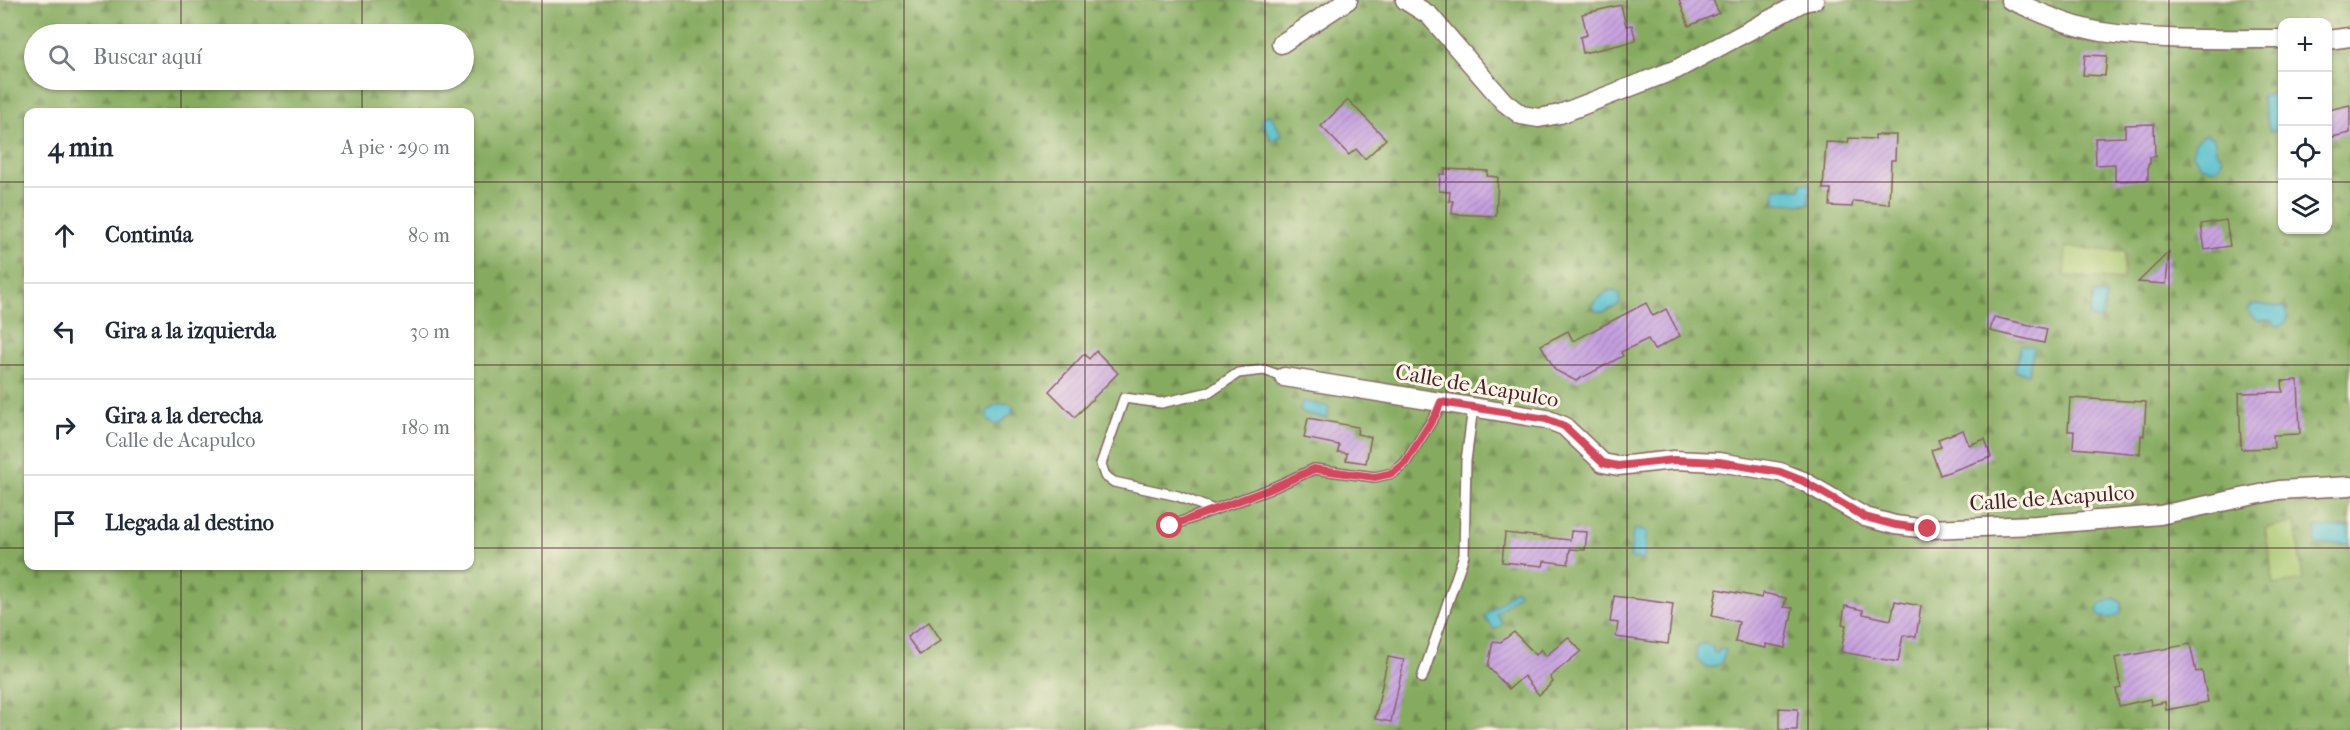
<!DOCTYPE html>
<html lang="es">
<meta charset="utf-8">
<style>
:root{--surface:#fff;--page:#f2f2f3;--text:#1f2937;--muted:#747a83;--line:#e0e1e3}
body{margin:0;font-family:"IM FELL French Canon",serif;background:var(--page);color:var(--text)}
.controls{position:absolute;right:18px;top:18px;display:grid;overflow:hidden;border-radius:12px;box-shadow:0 2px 4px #0004}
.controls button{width:54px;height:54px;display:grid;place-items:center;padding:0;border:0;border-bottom:2px solid var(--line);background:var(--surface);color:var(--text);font:30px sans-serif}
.stop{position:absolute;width:18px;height:18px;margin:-14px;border:4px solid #d1495b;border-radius:50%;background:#fff}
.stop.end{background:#d1495b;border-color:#fff;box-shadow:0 2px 6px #0008}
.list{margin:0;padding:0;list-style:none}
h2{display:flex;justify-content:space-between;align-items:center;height:78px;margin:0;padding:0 24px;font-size:26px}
h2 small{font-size:20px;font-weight:400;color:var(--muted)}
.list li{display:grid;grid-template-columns:39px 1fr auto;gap:18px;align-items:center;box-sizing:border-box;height:96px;padding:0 24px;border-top:2px solid var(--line)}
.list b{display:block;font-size:22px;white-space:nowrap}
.list p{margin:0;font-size:20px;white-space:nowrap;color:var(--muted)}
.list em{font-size:20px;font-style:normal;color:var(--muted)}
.icon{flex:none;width:33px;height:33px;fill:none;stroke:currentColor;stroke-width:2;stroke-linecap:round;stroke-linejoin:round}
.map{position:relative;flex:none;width:2350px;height:730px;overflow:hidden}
.search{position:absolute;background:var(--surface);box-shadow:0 2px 4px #0004;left:24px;top:24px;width:450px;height:66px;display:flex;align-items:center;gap:15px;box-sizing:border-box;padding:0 21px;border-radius:33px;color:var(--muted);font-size:22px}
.panel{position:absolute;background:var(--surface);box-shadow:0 2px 4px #0004;left:24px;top:108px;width:450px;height:462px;border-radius:12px}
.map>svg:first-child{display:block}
.forest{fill:url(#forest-firs);stroke:#686546;stroke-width:1.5;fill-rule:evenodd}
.park{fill:#a8c66d;stroke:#79724c;stroke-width:1.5}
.water{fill:#52becc;stroke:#4e6e7c;stroke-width:1.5}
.building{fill:url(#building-hatch)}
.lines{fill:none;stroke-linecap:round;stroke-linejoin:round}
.service-casing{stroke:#866260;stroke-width:12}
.minor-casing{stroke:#866260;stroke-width:21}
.service{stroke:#fff;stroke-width:9}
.minor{stroke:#fff;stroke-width:18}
.route{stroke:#d1495b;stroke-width:8}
.grid{fill:none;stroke:#4a1f2b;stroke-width:1.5;stroke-opacity:0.55}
.labels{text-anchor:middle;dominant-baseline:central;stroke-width:6;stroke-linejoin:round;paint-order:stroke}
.street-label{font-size:22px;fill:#4a1f2b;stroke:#fcf5e5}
</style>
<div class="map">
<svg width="2350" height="730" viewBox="0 0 2350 730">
<defs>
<pattern id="forest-firs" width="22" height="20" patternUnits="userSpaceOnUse" patternTransform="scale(1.5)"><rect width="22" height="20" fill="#86ab60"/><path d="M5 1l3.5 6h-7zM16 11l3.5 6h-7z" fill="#708b4f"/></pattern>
<pattern id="building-hatch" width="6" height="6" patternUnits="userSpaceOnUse" patternTransform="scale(1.5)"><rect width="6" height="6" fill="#c59fe0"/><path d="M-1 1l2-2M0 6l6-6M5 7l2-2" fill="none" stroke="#a281b6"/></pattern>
</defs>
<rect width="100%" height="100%" fill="#fcf5e5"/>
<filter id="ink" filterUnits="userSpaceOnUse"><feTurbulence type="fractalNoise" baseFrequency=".0167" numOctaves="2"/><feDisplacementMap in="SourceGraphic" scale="12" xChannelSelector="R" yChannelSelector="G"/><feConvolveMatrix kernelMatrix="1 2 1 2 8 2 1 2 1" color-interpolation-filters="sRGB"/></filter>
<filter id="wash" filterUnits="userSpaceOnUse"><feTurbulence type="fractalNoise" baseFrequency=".008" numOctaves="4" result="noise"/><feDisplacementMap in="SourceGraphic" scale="24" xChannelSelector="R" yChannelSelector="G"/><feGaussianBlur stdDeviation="1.35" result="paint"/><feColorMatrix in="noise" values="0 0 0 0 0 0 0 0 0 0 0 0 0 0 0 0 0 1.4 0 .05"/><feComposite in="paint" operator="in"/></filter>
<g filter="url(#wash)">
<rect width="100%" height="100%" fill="#f4dec1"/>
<path class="forest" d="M0 0H2350V730H0ZM2282 22H2328V230H2282ZM34 34H464V80H34ZM28 112H470V566H28Z"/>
<g class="park">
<path d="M2066 247 2125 252 2123 280 2064 276Z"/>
<path d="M2295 523 2303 580 2274 585 2265 528Z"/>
</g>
<g class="water">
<path d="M2273 94 2278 115 2281 114 2282 128 2270 131 2261 97Z"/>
<path d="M1270 114 1282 135 1272 141 1261 119Z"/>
<path d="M2205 134 2214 138 2216 150 2222 157 2221 164 2215 169 2200 165 2193 154 2195 142Z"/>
<path d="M1801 183H1810L1809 204 1775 203V188L1800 189Z"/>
<path d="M1608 291 1613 290 1619 294 1620 304 1604 312 1596 311 1593 307 1594 302Z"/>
<path d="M2094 293 2107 296 2101 320 2089 317Z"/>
<path d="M2256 304 2285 308C2291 317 2287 326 2276 326L2272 320H2258L2252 317 2248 310 2252 305Z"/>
<path d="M2021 344 2034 347 2028 374 2015 371Z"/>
<path d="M1302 401 1329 407 1327 418 1300 412Z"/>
<path d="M1009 403 1013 407 1012 413 997 425 988 421C983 407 997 403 1009 403Z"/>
<path d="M2349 527 2350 543 2316 545 2315 528Z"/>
<path d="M1633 530 1647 531 1644 560 1630 558Z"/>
<path d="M1516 589 1519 593 1496 614 1503 623 1495 630 1484 617Z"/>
<path d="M2114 598 2122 603 2121 613 2110 618 2101 617 2097 611 2099 605Z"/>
<path d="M1704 643 1712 646 1714 653H1718L1719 649 1726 650C1723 662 1719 668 1706 667L1697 659 1696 649 1699 645Z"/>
</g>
<g id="blocks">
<g class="building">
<path d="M1679 0H1713L1719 13 1689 26Z"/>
<path d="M1621 5 1626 26 1632 25 1636 41 1583 53 1580 37 1587 35 1582 14Z"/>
<path d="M2085 55 2107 56 2105 76 2083 75Z"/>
<path d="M1348 100 1386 139 1365 159 1356 149 1349 155 1321 126Z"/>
<path d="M2350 105V133L2328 138V110Z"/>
<path d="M2154 124 2155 157H2150V164H2148V180L2115 181V164L2096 165 2095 138 2125 137V125Z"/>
<path d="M1875 135H1896L1895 160H1891L1889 204 1853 201 1852 207 1830 206 1831 189H1823L1826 142 1848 143 1849 138 1875 139Z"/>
<path d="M1445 169 1488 171 1487 176 1498 177 1496 216 1452 214 1453 201H1449L1450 192 1439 191 1440 174H1445Z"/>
<path d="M2226 220 2230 246 2205 250 2201 224Z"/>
<path d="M2169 252 2166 284 2138 282Z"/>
<path d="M1646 303 1653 316 1666 309 1680 336 1654 350 1648 339 1621 352 1623 356 1576 381 1555 370 1541 345 1568 331 1573 341Z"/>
<path d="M1994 317 2047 329 2044 343 1990 331Z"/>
<path d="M1096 351 1118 373 1075 417 1049 391 1084 354 1089 359Z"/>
<path d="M2298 380 2300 434 2273 435 2274 448 2241 449 2239 393 2283 392 2282 381Z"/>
<path d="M2070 398 2146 402 2144 436 2141 435 2140 454 2073 448 2074 431H2068Z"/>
<path d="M1308 418 1358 427 1357 434 1371 437 1366 463 1346 460 1347 453 1338 452 1339 445 1304 438Z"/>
<path d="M1963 430 1969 445 1985 439 1991 457 1940 475 1931 450 1941 447 1938 439Z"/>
<path d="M1571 531 1587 532 1585 550 1570 549 1568 564 1544 561 1543 566 1502 562 1505 533 1570 540Z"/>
<path d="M1717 589 1762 598 1763 593 1786 598 1784 607 1793 608 1785 648 1766 644V648L1735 642 1739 622 1712 616Z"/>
<path d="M1614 596 1673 604 1668 644 1616 637 1618 623 1610 622Z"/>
<path d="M1895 601 1921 606 1916 637 1903 635 1898 662 1841 652 1846 625 1842 624 1845 606 1863 610V614L1891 620Z"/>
<path d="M929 622 941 640 920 655 907 637Z"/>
<path d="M1514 632 1536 655 1541 649 1546 656 1568 637 1581 651 1550 677 1553 682 1539 695 1524 676 1509 689 1488 667 1493 641 1501 642Z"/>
<path d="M2190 644 2196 672 2202 671 2208 702 2166 710 2165 702 2151 705 2150 699 2119 706 2116 689 2121 688 2115 658Z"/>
<path d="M1388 657 1404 660 1391 722 1375 719Z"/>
<path d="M1779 708 1798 709 1797 730H1779Z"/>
</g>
</g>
</g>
<g filter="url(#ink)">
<use href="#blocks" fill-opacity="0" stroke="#866260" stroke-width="1.5"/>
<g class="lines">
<defs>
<g id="service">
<path d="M1214 510 1178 496 1114 482 1105 476 1101 464 1124 398 1161 403 1210 392 1238 373 1264 370 1284 377"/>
<path d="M1170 526 1270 489 1314 469 1375 477 1393 473 1405 463 1436 414 1441 402"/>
<path d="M1422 678 1464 555 1466 461 1473 407"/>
</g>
<g id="minor">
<path d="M1405 0 1429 15 1504 102 1521 115 1539 118 1560 114 1677 69 1803 2 1814 0"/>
<path d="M2010 0C2040 12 2070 27 2102 32 2160 41 2224 39 2282 39"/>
<path d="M2328 40 2350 37"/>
<path d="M1281 44 1348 0"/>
<path d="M1284 377 1546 419 1564 426 1603 463 1618 466 1674 460 1719 462 1780 472 1803 481 1865 517 1895 525 1928 529 2036 525 2160 515 2279 490 2350 486"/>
</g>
</defs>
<use href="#service" class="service-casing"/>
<use href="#minor" class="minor-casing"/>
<use href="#service" class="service"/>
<use href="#minor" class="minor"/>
</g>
</g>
<g class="lines" filter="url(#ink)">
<path class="route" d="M1170 526 1270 489 1314 469 1375 477 1393 473 1405 463 1436 414 1441 402 1546 419 1564 426 1603 463 1618 466 1674 460 1719 462 1780 472 1803 481 1865 517 1895 525 1928 529"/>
</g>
<path class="grid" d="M181 0V34M362 0V34M542 0V730M723 0V730M904 0V730M1085 0V730M1265 0V730M1446 0V730M1627 0V730M1808 0V730M1988 0V730M2169 0V730M181 80V112M362 80V112M0 182H28M470 182H2282M2328 182H2350M0 365H28M470 365H2350M0 548H28M470 548H2350M181 566V730M362 566V730"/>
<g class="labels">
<g class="street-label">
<text transform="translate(1477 386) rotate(10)">Calle de Acapulco</text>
<text transform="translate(2052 498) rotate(-4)">Calle de Acapulco</text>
</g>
</g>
</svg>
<div class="controls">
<button>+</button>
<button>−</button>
<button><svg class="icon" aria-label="locate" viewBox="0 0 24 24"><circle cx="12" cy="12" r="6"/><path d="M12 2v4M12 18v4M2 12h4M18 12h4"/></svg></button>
<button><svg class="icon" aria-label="layers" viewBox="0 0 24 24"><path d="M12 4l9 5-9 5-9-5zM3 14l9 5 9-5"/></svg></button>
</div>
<div class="stop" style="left:1170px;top:526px"></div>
<div class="stop end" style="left:1928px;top:529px"></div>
<div class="search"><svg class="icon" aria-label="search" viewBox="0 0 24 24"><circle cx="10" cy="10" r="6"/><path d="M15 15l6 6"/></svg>Buscar aquí</div>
<section class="panel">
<h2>4 min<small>A pie · 290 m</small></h2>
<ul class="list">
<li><svg class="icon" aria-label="ahead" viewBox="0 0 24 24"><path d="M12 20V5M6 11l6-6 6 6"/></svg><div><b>Continúa</b></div><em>80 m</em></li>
<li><svg class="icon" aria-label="left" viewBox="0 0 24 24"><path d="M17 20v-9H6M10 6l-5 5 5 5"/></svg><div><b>Gira a la izquierda</b></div><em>30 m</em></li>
<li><svg class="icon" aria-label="right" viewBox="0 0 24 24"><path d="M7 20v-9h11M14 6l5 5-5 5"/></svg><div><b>Gira a la derecha</b><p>Calle de Acapulco</p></div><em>180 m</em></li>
<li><svg class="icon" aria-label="arrive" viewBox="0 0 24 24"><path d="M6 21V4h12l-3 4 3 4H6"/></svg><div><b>Llegada al destino</b></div></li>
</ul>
</section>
</div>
